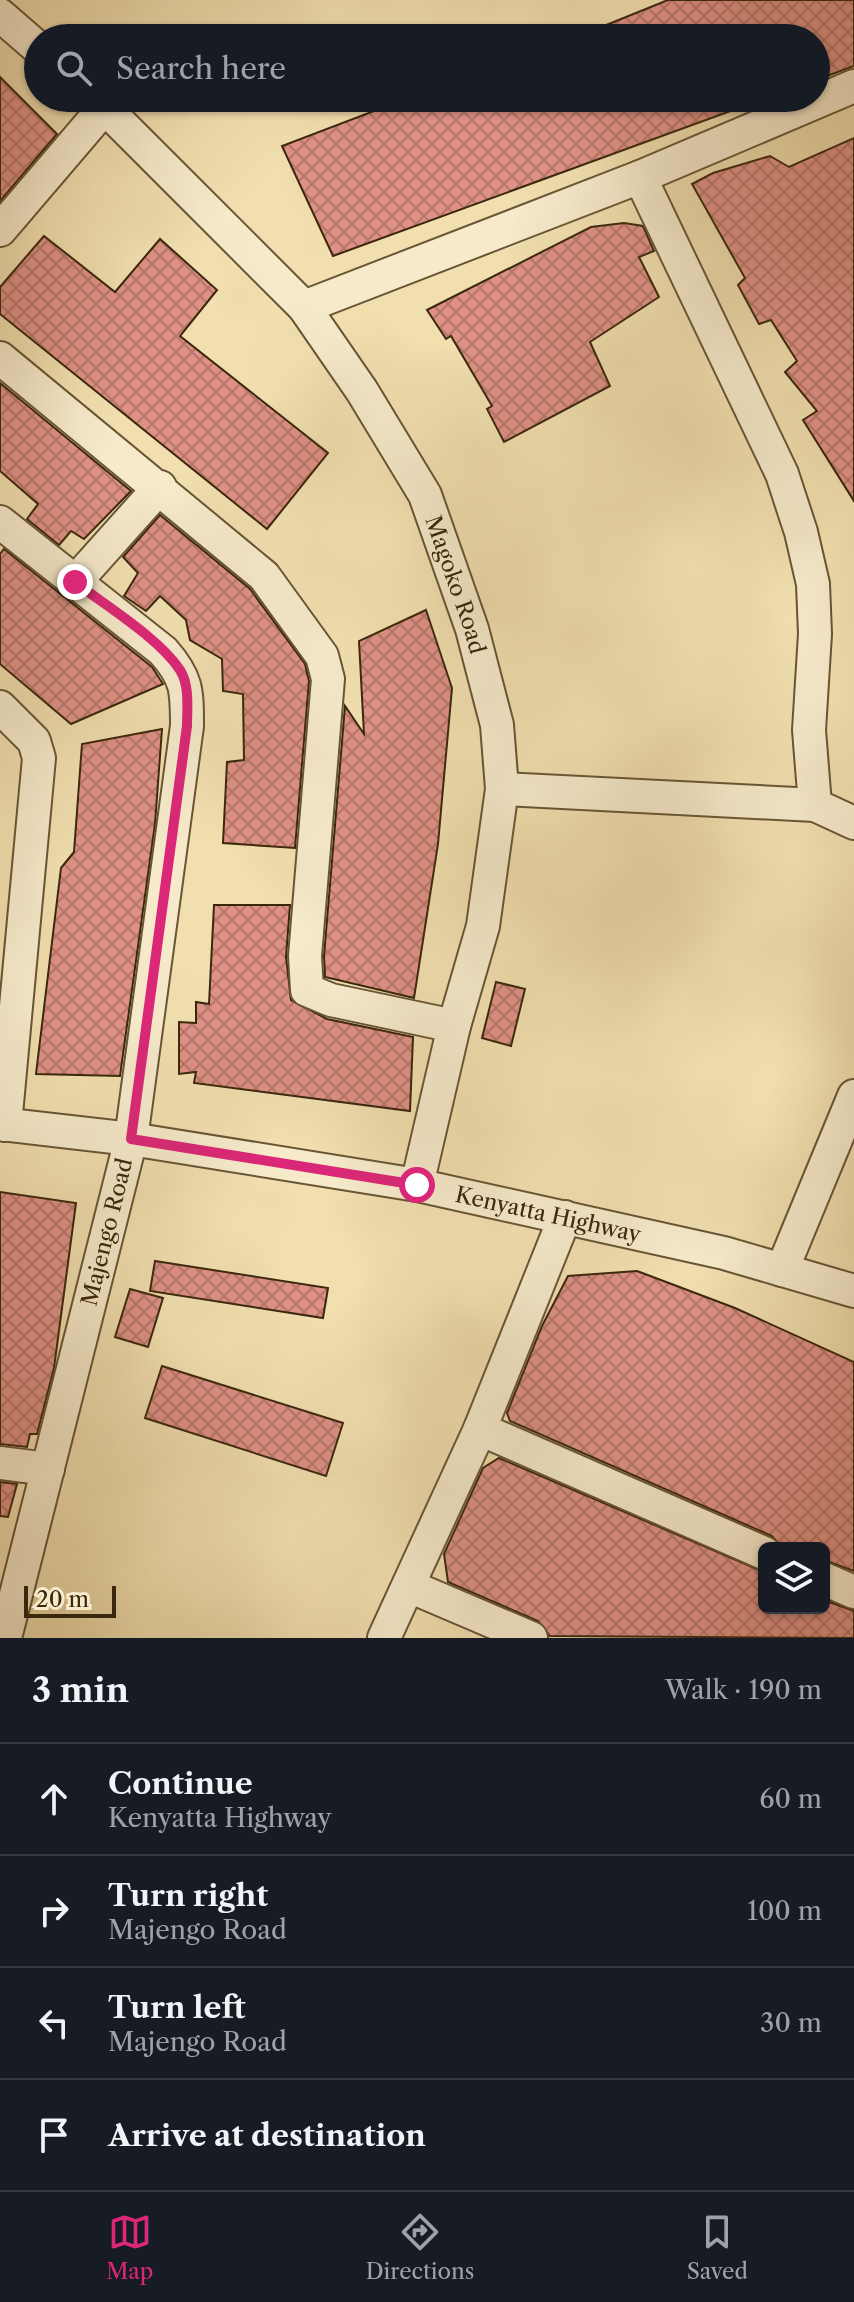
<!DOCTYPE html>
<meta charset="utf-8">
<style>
:root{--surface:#171b24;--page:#20242c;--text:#f1f3f6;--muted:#9ea1a6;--line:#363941;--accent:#db2777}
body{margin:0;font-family:"Libre Caslon Text",serif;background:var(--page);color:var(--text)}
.controls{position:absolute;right:24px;bottom:24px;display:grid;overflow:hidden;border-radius:12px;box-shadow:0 2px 6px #0004}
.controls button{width:72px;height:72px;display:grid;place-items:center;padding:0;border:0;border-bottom:2px solid var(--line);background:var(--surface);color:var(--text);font:40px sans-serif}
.scale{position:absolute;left:24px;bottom:20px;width:92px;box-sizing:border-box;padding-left:8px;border:4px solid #3a270c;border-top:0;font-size:22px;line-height:28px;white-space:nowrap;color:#3a270c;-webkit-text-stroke:6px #f6eacb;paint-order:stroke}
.stop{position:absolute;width:24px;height:24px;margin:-18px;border:6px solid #db2777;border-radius:50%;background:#fff}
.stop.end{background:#db2777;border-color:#fff;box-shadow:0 2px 8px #0008}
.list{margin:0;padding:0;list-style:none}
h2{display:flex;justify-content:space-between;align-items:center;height:104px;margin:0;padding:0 32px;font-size:34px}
h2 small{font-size:26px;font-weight:400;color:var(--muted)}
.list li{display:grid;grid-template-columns:52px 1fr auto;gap:24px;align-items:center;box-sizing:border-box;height:112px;padding:0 32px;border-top:2px solid var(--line)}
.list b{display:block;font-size:30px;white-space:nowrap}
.list p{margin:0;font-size:26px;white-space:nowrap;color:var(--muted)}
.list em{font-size:26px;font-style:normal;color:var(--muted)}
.icon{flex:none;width:44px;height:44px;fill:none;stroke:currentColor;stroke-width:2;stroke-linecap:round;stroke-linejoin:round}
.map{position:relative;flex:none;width:854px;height:1638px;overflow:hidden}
.search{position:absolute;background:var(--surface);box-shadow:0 2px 6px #0004;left:24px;right:24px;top:24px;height:88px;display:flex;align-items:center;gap:20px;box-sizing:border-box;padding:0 28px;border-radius:44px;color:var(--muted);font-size:30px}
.sheet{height:552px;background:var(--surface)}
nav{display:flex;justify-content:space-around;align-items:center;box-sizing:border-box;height:112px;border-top:2px solid var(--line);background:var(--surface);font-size:22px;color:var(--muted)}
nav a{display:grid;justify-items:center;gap:4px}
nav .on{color:var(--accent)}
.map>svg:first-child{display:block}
.building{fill:url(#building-cross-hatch);stroke:#3a270c;stroke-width:2}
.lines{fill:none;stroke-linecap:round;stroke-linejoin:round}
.minor-casing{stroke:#685535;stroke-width:36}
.minor{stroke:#f6eacb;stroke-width:32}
.route{stroke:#db2777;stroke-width:10}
.labels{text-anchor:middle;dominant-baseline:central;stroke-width:6;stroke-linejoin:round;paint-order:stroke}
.street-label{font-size:22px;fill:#3a270c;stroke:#f6eacb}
</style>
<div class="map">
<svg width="854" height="1638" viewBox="0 0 854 1638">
<defs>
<pattern id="building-cross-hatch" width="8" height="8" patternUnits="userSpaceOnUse" patternTransform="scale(2)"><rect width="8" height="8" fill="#df9186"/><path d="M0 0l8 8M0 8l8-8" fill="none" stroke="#b6766c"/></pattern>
</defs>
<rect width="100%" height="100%" fill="#f1dfaf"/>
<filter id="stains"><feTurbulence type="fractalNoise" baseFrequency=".0025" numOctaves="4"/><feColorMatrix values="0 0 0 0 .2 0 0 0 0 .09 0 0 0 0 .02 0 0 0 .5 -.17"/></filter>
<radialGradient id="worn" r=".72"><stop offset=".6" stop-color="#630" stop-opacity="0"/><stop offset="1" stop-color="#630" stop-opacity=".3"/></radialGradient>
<g class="building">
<path d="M668 0H854V66L816 80V38H574Z"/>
<path d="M0 77 57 134 0 201Z"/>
<path d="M408 98H758V101L333 256 282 146Z"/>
<path d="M854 138V501L803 420 817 411 785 372 797 361 771 320 759 324 738 285 745 278 692 184 713 173 770 156 789 167Z"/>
<path d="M624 223 643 226 654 251 639 257 659 297 590 342 610 386 504 442 487 409 492 406 451 336 446 339 427 310 591 227Z"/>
<path d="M44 236 115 292 160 239 217 290 180 336 328 453 267 529 0 314V287Z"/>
<path d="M0 383 131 491 84 539 71 531 59 545 27 519 38 504 0 471Z"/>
<path d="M160 515 250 589 305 664 309 681 295 848 223 843 227 762 244 760 243 694 223 691 222 659 190 640 186 620 160 596 146 611 124 596 138 573 123 557Z"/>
<path d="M4 549 152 667 163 684 71 724 0 664V554Z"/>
<path d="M426 610 452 688 438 844 414 998 325 977 324 956 345 706 364 734 359 641Z"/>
<path d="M162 729 155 824 120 1076 36 1074 61 868 74 852 82 744Z"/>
<path d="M214 905H290L286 957 291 1000 327 1019 413 1037 410 1111 194 1083 196 1072 179 1074V1022L196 1023V1002L209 1004Z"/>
<path d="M496 982 525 989 511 1046 482 1038Z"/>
<path d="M0 1192 76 1203 54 1368 37 1434H30L27 1447 0 1444Z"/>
<path d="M155 1261 328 1288 323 1318 150 1291Z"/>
<path d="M637 1271 735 1308 854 1362V1571L824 1560V1548H782L772 1536 510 1421 507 1413 542 1326 568 1276Z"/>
<path d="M130 1289 163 1298 148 1347 115 1337Z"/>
<path d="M162 1366 343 1423 326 1476 145 1418Z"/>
<path d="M499 1458 764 1572V1608H824V1600L854 1611V1638L550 1636 538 1621 448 1582 444 1554 483 1468Z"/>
<path d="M0 1482 17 1484 8 1517 0 1516Z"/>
</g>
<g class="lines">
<defs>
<g id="minor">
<path d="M0 15 38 48"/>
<path id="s1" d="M95 98 304 307 362 391 425 495 472 629 497 725 502 789 483 926 454 1026 417 1185"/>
<path d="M640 177 782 474 801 532 813 584 815 634 809 730 815 805 854 823"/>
<path d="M0 230 105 107"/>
<path d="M304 307 640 177 854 86"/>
<path d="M0 358 264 576 322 656 328 679 305 956 307 990 331 1000 454 1026"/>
<path d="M0 522 163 651C187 678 187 690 187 726L131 1139 5 1638"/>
<path d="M75 582 160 487"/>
<path d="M0 707 34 741 39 758 5 1125"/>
<path d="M502 789 815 805"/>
<path id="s2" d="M0 1124 131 1139 417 1185 724 1253 854 1291"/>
<path d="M782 1270 854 1096"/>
<path d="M480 1429 764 1553"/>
<path d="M0 1463 48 1469"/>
<path d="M824 1579 854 1592"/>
<path d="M409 1586 531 1638"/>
<path d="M384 1638 480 1429 565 1217"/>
</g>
</defs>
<use href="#minor" class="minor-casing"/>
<use href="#minor" class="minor"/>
</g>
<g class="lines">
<path class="route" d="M75 582C106 606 159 638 180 670 190 686 187 708 187 726L131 1139 417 1185"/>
</g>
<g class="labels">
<g class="street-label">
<text stroke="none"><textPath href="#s1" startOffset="614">Magoko Road</textPath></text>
<text stroke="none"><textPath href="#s2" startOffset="556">Kenyatta Highway</textPath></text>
<text transform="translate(107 1232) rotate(-76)">Majengo Road</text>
</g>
</g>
<rect width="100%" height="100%" filter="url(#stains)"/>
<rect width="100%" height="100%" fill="url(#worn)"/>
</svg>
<div class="controls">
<button><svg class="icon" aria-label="layers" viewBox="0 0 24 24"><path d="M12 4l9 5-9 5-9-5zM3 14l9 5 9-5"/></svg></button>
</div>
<div class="scale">20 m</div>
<div class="stop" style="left:417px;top:1185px"></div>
<div class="stop end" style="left:75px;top:582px"></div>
<div class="search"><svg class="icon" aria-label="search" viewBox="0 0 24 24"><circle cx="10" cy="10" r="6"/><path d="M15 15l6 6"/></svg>Search here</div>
</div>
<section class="sheet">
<h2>3 min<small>Walk · 190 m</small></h2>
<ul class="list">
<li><svg class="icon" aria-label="ahead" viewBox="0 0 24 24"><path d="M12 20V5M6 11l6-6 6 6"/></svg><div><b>Continue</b><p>Kenyatta Highway</p></div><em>60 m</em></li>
<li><svg class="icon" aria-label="right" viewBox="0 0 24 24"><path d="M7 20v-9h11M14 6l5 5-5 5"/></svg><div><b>Turn right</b><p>Majengo Road</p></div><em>100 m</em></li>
<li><svg class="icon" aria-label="left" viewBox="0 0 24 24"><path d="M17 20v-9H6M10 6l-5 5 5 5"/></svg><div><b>Turn left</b><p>Majengo Road</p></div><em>30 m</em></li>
<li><svg class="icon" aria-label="arrive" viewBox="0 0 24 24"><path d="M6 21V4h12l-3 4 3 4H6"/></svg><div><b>Arrive at destination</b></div></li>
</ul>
</section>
<nav>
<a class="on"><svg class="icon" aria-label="map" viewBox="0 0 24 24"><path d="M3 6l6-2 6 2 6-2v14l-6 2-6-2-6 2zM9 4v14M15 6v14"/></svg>Map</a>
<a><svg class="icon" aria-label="directions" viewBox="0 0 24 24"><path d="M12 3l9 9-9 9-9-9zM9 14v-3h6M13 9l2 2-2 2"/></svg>Directions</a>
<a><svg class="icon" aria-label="saved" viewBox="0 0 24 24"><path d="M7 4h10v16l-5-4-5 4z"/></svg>Saved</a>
</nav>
